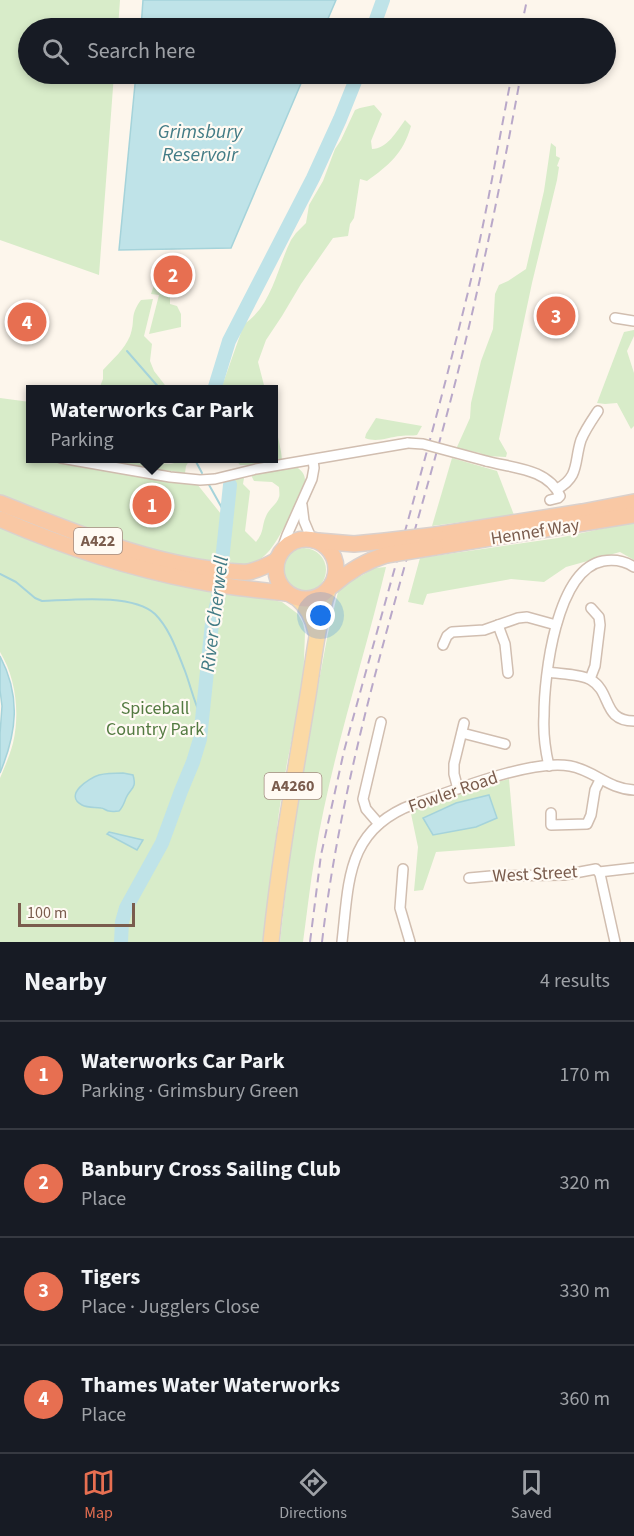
<!DOCTYPE html>
<meta charset="utf-8">
<style>
:root{--surface:#171b24;--page:#20242c;--text:#f1f3f6;--muted:#9ea1a6;--line:#363941;--accent:#e76f51}
body{margin:0;font-family:"Source Sans 3",sans-serif;background:var(--page);color:var(--text)}
.scale{position:absolute;left:18px;bottom:15px;width:117px;box-sizing:border-box;padding-left:6px;border:3px solid #7a5c4d;border-top:0;font-size:16px;line-height:21px;white-space:nowrap;color:#7a5c4d;-webkit-text-stroke:4px #fffaf3;paint-order:stroke}
.you{position:absolute;left:321px;top:616px;width:21px;height:21px;margin:-15px;border:4px solid #fff;border-radius:50%;background:#1a73e8;box-shadow:0 0 0 9px #1a73e833}
.badge{display:grid;place-items:center;width:39px;height:39px;border-radius:50%;background:var(--accent);color:#fff;font-size:20px;font-weight:700}
.pin{position:absolute;translate:-50% -50%;border:3px solid #fff;box-shadow:0 2px 6px #0006}
.popup{position:absolute;left:26px;top:385px;width:252px;height:78px;box-sizing:border-box;display:grid;place-content:center;border-radius:0px;background:var(--surface);filter:drop-shadow(0 2px 4px #0005);font-size:20px;white-space:nowrap;color:var(--muted)}
.popup b{font-size:22px;color:var(--text)}
.popup::after{content:'';position:absolute;left:50%;top:100%;margin-left:-12px;border:12px solid transparent;border-top-color:var(--surface)}
.list{margin:0;padding:0;list-style:none}
h2{display:flex;justify-content:space-between;align-items:center;height:78px;margin:0;padding:0 24px;font-size:26px}
h2 small{font-size:20px;font-weight:400;color:var(--muted)}
.list li{display:grid;grid-template-columns:39px 1fr auto;gap:18px;align-items:center;box-sizing:border-box;height:108px;padding:0 24px;border-top:2px solid var(--line)}
.list b{display:block;font-size:22px;white-space:nowrap}
.list p{margin:0;font-size:20px;white-space:nowrap;color:var(--muted)}
.list em{font-size:20px;font-style:normal;color:var(--muted)}
.icon{flex:none;width:33px;height:33px;fill:none;stroke:currentColor;stroke-width:2;stroke-linecap:round;stroke-linejoin:round}
.map{position:relative;flex:none;width:634px;height:942px;overflow:hidden}
.search{position:absolute;background:var(--surface);box-shadow:0 3px 9px #0003;left:18px;right:18px;top:18px;height:66px;display:flex;align-items:center;gap:15px;box-sizing:border-box;padding:0 21px;border-radius:33px;color:var(--muted);font-size:22px}
.sheet{height:510px;background:var(--surface)}
nav{display:flex;justify-content:space-around;align-items:center;box-sizing:border-box;height:84px;border-top:2px solid var(--line);background:var(--surface);font-size:16px;color:var(--muted)}
nav a{display:grid;justify-items:center;gap:3px}
nav .on{color:var(--accent)}
.map>svg:first-child{display:block}
.green{fill:#d8ecc9}
.water{fill:#bfe3e8;stroke:#a5d3da;stroke-width:1.5}
.lines{fill:none;stroke-linecap:round;stroke-linejoin:round}
.stream{stroke:#a5d3da;stroke-width:2}
.river{stroke:#bfe3e8;stroke-width:14}
.minor-casing{stroke:#d1beb0;stroke-width:12}
.primary-casing{stroke:#dad1cd;stroke-width:18}
.trunk-casing{stroke:#dad1cd;stroke-width:18}
.minor{stroke:#fff;stroke-width:9}
.primary{stroke:#fbd9a5;stroke-width:15}
.trunk{stroke:#f9c8a4;stroke-width:15}
.rail{stroke:#b9a8c9;stroke-width:2;stroke-dasharray:9 6;stroke-linecap:butt}
.minor-bridge-casing{stroke:#d1beb0;stroke-width:12;stroke-linecap:butt}
.trunk-bridge-casing{stroke:#dad1cd;stroke-width:18;stroke-linecap:butt}
.minor-bridge{stroke:#fff;stroke-width:9}
.trunk-bridge{stroke:#f9c8a4;stroke-width:15}
.labels{text-anchor:middle;dominant-baseline:central;stroke-width:4.5;stroke-linejoin:round;paint-order:stroke}
.shield{fill:#fffaf3;stroke:#a28b7f;stroke-width:1.5}
.shield-label{font-size:16px;font-weight:bold;fill:#7a5c4d}
.street-label{font-size:18px;fill:#7a5c4d;stroke:#fffaf3}
.park-label{font-size:18px;fill:#537a41;stroke:#fffaf3}
.water-label{font-size:20px;font-style:italic;fill:#437c86;stroke:#fffaf3}
</style>
<div class="map">
<svg width="634" height="942" viewBox="0 0 634 942">
<rect width="100%" height="100%" fill="#fdf6ec"/>
<g class="green">
<path d="M0 0H120L118 28H28V74H114L99 275 0 240Z"/>
<path d="M374 105 382 114 371 141 372 149C387 149 397 131 405 120L411 126C403 154 389 165 367 181L360 179 354 218 350 224 348 236 333 238 301 284 282 316 266 340 258 362 265 389H221L244 324C272 306 277 268 291 240L296 233 306 223 309 205 323 181 335 149 341 140 355 110 360 108Z"/>
<path d="M551 143 556 147V156L560 158 557 166 559 167 557 180 532 283 499 439 507 453 506 457 485 456 480 453 457 448V447L470 418 471 403 481 361 493 329 495 294 499 285 508 281 526 269 544 191Z"/>
<path d="M183 283V290L181 293 170 295V304L177 306 181 314V327L149 334 159 295 151 294 154 285Z"/>
<path d="M153 299 144 336 152 344 150 361 154 371 168 389H99L103 379V370C113 359 124 350 130 336 136 320 129 316 141 300Z"/>
<path d="M634 330V336L627 351 634 373V426L631 429 617 403 605 404 597 403 624 332Z"/>
<path d="M0 398 30 402V458L46 459 197 484 221 514 212 592 263 598 282 602 298 614 303 623 305 633 303 685 287 763 279 812 263 942H0V778C5 766 10 755 13 743 20 713 16 678 0 652Z"/>
<path d="M376 418 422 426 417 435C412 436 407 435 401 436 388 437 377 443 365 438L366 434Z"/>
<path d="M274 423C277 432 282 452 282 461L253 465H240L235 459 274 458Z"/>
<path d="M452 458 497 471 514 515 432 526Z"/>
<path d="M93 459C110 459 129 456 146 459 157 460 165 467 178 462L179 459H188L189 461 186 466 185 473 106 462Z"/>
<path d="M289 468H298C302 471 305 475 305 480 306 493 295 506 289 518 275 544 261 577 224 560L233 492 232 482 234 479 244 478 243 484 250 491 245 531 256 542C265 531 261 526 267 514 270 508 277 504 279 497 280 496 279 488 279 487L272 482 254 481 251 475Z"/>
<path d="M634 522V560L620 552 566 567 544 582 511 579 427 594 423 605 408 602 420 558 558 538Z"/>
<circle cx="304" cy="570" r="22"/>
<path d="M386 567C363 663 331 758 315 856 310 884 307 913 303 942H280L294 814 328 633 339 588 375 568Z"/>
<path d="M509 779 515 846 436 852 423 890 414 891 418 847 410 809 470 789Z"/>
</g>
<g class="water">
<path d="M143 0H336L324 28H141Z"/>
<path d="M136 74H305L231 248 119 250Z"/>
<path d="M0 656C21 696 17 732 0 773V734L2 706 0 690Z"/>
<path d="M123 773 133 775C137 789 131 787 126 798 124 803 123 807 119 811 116 811 113 812 109 811 106 811 104 808 101 808 94 807 88 808 82 805 63 795 89 778 99 775 107 773 115 773 123 773Z"/>
<path d="M489 795 497 818 476 827 433 835 423 818 456 803Z"/>
<path d="M109 832 143 840 137 850 107 834Z"/>
</g>
<g class="lines">
<g class="stream">
<path d="M127 351 161 390"/>
<path d="M194 458 202 473"/>
<path d="M208 483 227 517"/>
<path d="M0 574 16 582 35 598 42 601C72 600 132 593 155 614 170 629 177 651 185 671 191 687 194 703 202 718"/>
</g>
<g class="river">
<path d="M373 28 383 0"/>
<path d="M214 390 229 341 313 178 340 119 358 74"/>
<path d="M121 942 122 922 126 908 162 843 181 791 193 762 200 739 212 623 218 599 230 485"/>
</g>
<defs>
<g id="minor">
<path d="M615 318 634 321"/>
<path d="M61 458 170 477 200 480 215 479 256 469 408 443"/>
<path d="M486 461C511 468 548 468 560 496L558 498 550 500"/>
<path d="M557 489C580 477 574 461 581 440 585 430 592 420 598 411"/>
<path d="M302 505 304 521 312 540"/>
<path d="M281 552 287 535 312 479 314 468 313 460"/>
<path d="M498 625 505 644 508 673"/>
<path d="M443 645 447 636 452 632 484 630 518 618 527 617 556 625"/>
<path d="M548 672C559 674 582 674 591 680 612 692 602 721 634 721"/>
<path d="M590 679 595 666 600 625 599 617 591 608"/>
<path d="M462 733 505 744"/>
<path d="M549 766C545 749 543 733 544 716 544 676 556 570 603 561 615 559 625 561 634 567"/>
<path d="M458 789 454 774V764L464 723"/>
<path d="M551 813V825L587 824 591 815 595 790 600 780"/>
<path d="M379 824 366 809 363 799 381 722"/>
<path d="M403 869 400 908 410 942"/>
<path d="M599 872 634 868"/>
<path d="M469 878 491 876 564 875 596 869 600 874 615 942"/>
<path d="M342 942C349 881 346 829 414 804 453 791 530 759 570 766 594 770 608 789 634 790"/>
</g>
<g id="primary">
<path d="M297 598C308 607 313 618 316 632"/>
<path d="M271 942C279 863 293 785 306 707 313 668 316 628 328 590"/>
</g>
<g id="trunk">
<path d="M0 503C67 529 139 560 211 569 223 570 236 573 248 572 259 570 268 565 277 560"/>
<path d="M0 519C62 546 130 568 196 581 226 587 257 590 287 593"/>
<path d="M436 535 582 512 634 502"/>
<circle cx="306" cy="569" r="30"/>
<path d="M318 541 354 544 385 541"/>
<path d="M435 547 634 515"/>
<path d="M332 586C349 571 365 561 386 555"/>
</g>
</defs>
<use href="#minor" class="minor-casing"/>
<use href="#primary" class="primary-casing"/>
<use href="#trunk" class="trunk-casing"/>
<use href="#minor" class="minor"/>
<use href="#primary" class="primary"/>
<use href="#trunk" class="trunk"/>
<g class="rail">
<path d="M521 28 527 0"/>
<path d="M310 942 321 855 344 751C385 601 429 451 466 300 485 225 497 149 512 74"/>
<path d="M322 942C343 762 400 589 447 414 477 302 500 188 521 74"/>
</g>
<defs>
<path id="minor-bridge" d="M408 443 423 444 486 461"/>
<g id="trunk-bridge">
<path d="M385 541 436 535"/>
<path d="M386 555 435 547"/>
</g>
</defs>
<use href="#minor-bridge" class="minor-bridge-casing"/>
<use href="#trunk-bridge" class="trunk-bridge-casing"/>
<use href="#minor-bridge" class="minor-bridge"/>
<use href="#trunk-bridge" class="trunk-bridge"/>
</g>
<g class="labels">
<g class="shield">
<rect x="74" y="528" width="48" height="26" rx="4.5"/>
<rect x="264.5" y="773" width="57" height="26" rx="4.5"/>
</g>
<g class="shield-label">
<text x="98" y="541">A422</text>
<text x="293" y="786">A4260</text>
</g>
<g class="street-label">
<text transform="translate(535 532) rotate(-9)">Hennef Way</text>
<text transform="translate(453 792) rotate(-19)">Fowler Road</text>
<text transform="translate(535 874) rotate(-3)">West Street</text>
</g>
<g class="park-label">
<text x="155" y="708">Spiceball<tspan x="155" dy="21">Country Park</tspan></text>
</g>
<g class="water-label">
<text x="200" y="132">Grimsbury<tspan x="200" dy="23">Reservoir</tspan></text>
<text transform="translate(215 614) rotate(-83)">River Cherwell</text>
</g>
</g>
</svg>
<div class="scale">100 m</div>
<div class="you"></div>
<div class="pin badge" style="left:152px;top:505px">1</div>
<div class="popup"><b>Waterworks Car Park</b>Parking</div>
<div class="pin badge" style="left:173px;top:275px">2</div>
<div class="pin badge" style="left:556px;top:316px">3</div>
<div class="pin badge" style="left:27px;top:322px">4</div>
<div class="search"><svg class="icon" aria-label="search" viewBox="0 0 24 24"><circle cx="10" cy="10" r="6"/><path d="M15 15l6 6"/></svg>Search here</div>
</div>
<section class="sheet">
<h2>Nearby<small>4 results</small></h2>
<ul class="list">
<li><span class="badge">1</span><div><b>Waterworks Car Park</b><p>Parking · Grimsbury Green</p></div><em>170 m</em></li>
<li><span class="badge">2</span><div><b>Banbury Cross Sailing Club</b><p>Place</p></div><em>320 m</em></li>
<li><span class="badge">3</span><div><b>Tigers</b><p>Place · Jugglers Close</p></div><em>330 m</em></li>
<li><span class="badge">4</span><div><b>Thames Water Waterworks</b><p>Place</p></div><em>360 m</em></li>
</ul>
</section>
<nav>
<a class="on"><svg class="icon" aria-label="map" viewBox="0 0 24 24"><path d="M3 6l6-2 6 2 6-2v14l-6 2-6-2-6 2zM9 4v14M15 6v14"/></svg>Map</a>
<a><svg class="icon" aria-label="directions" viewBox="0 0 24 24"><path d="M12 3l9 9-9 9-9-9zM9 14v-3h6M13 9l2 2-2 2"/></svg>Directions</a>
<a><svg class="icon" aria-label="saved" viewBox="0 0 24 24"><path d="M7 4h10v16l-5-4-5 4z"/></svg>Saved</a>
</nav>
